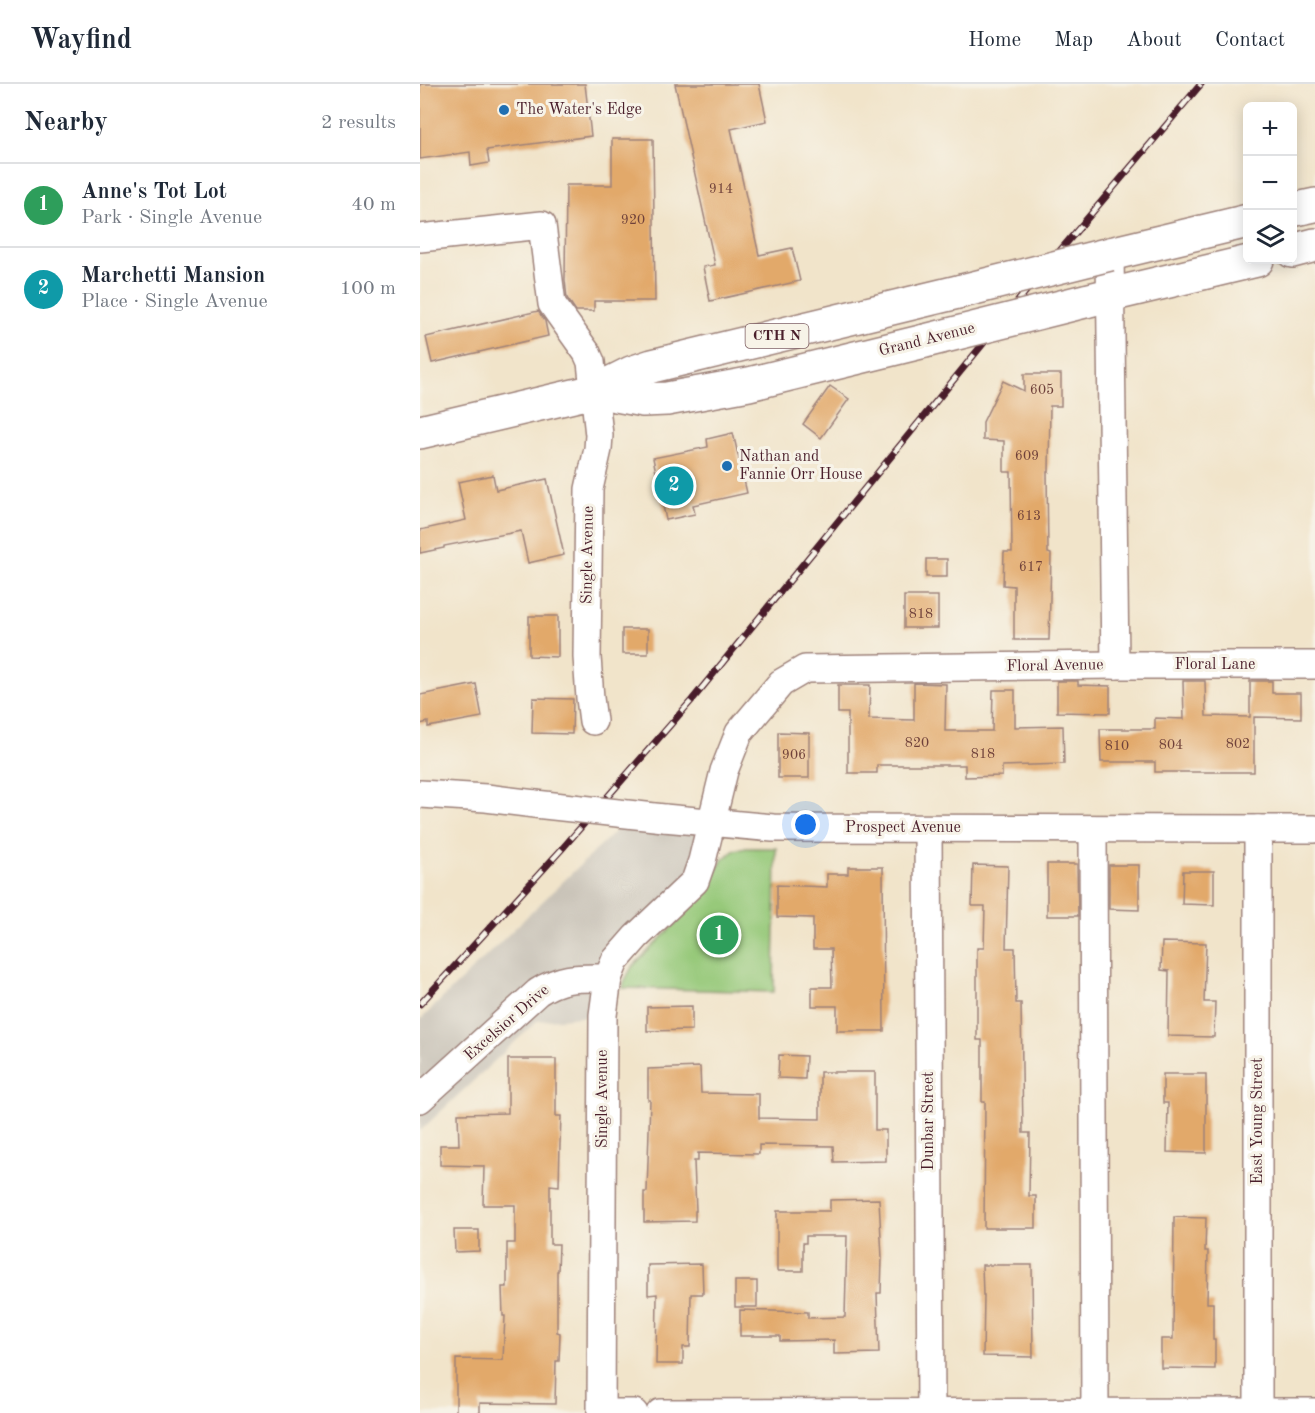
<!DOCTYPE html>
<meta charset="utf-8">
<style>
:root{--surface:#fff;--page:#f6f6f7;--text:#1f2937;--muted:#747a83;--line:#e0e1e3;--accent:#ea580c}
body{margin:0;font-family:"Old Standard TT",serif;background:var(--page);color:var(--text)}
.controls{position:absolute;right:18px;top:18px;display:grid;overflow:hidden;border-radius:9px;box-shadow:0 3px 15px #0003}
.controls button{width:54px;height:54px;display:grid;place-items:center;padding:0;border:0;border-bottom:2px solid var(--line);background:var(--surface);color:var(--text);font:30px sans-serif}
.you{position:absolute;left:386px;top:741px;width:21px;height:21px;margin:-15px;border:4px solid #fff;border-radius:50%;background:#1a73e8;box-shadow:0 0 0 9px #1a73e833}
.badge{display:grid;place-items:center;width:39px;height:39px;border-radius:50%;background:var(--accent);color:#fff;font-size:20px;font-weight:700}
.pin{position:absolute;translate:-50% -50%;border:3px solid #fff;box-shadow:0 2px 6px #0006}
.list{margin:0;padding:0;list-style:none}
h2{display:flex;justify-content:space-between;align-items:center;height:78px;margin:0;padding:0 24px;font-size:26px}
h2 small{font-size:20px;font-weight:400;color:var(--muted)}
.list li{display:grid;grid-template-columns:39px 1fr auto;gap:18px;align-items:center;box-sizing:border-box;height:84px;padding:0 24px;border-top:2px solid var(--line)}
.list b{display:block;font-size:22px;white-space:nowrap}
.list p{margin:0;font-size:20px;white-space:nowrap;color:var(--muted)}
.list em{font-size:20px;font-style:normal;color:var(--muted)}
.icon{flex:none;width:33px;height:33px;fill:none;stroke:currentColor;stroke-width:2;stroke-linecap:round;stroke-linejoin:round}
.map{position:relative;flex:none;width:895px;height:1329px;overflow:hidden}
header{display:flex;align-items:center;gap:36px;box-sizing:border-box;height:84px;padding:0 30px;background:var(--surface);border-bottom:2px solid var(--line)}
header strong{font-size:28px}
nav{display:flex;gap:33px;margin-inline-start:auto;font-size:21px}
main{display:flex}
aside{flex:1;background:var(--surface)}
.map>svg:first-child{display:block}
.industrial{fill:#c9c3b8}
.green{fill:#97c97a;stroke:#707452;stroke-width:1.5}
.building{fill:#e2a96b}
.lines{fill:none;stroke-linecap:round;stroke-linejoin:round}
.minor-casing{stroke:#9e827a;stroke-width:30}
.major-casing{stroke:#9e827a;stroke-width:36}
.minor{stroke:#fff;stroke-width:27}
.major{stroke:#fff;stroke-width:33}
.rail-casing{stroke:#4a1f2b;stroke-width:7}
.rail{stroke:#f7f3e8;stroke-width:4.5;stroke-dasharray:14;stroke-linecap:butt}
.minor-bridge-casing{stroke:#9e827a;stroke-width:30;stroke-linecap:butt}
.major-bridge-casing{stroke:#9e827a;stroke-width:36;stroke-linecap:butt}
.minor-bridge{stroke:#fff;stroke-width:27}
.major-bridge{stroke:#fff;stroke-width:33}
.poi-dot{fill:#1f6fb2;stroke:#f7f3e8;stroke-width:2}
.labels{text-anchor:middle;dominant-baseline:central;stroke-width:6;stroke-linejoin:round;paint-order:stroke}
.number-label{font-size:14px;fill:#70423b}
.shield{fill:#f7f3e8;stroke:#7e5f64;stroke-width:1.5}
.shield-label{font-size:15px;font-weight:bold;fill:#4a1f2b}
.poi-label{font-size:16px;fill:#4a1f2b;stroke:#f7f3e8;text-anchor:start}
.street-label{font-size:16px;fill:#4a1f2b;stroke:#f7f3e8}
</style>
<header>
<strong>Wayfind</strong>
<nav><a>Home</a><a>Map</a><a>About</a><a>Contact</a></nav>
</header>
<main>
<aside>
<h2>Nearby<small>2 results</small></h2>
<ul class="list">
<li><span class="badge" style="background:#2e9e5b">1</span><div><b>Anne's Tot Lot</b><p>Park · Single Avenue</p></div><em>40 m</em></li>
<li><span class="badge" style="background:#0f9aa8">2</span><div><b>Marchetti Mansion</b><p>Place · Single Avenue</p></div><em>100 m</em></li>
</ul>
</aside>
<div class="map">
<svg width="895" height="1329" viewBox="0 0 895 1329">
<rect width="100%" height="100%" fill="#f7f3e8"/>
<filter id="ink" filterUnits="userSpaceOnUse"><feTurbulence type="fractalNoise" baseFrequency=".0167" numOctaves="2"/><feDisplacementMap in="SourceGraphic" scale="12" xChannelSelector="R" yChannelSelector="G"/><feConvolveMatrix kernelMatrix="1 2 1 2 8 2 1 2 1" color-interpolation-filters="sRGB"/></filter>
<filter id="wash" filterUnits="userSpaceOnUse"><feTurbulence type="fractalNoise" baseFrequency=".008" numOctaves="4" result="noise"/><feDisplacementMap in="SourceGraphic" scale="24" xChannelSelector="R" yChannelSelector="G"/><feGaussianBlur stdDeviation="1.35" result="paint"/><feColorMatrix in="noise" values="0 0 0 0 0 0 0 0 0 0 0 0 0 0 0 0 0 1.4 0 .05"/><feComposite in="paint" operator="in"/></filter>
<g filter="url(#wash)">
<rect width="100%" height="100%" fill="#f1e4ca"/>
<path class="industrial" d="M213 730 292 738 282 777 216 853 183 931 117 937 0 1047V936Z"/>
<path class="green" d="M326 764H356L354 908 203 904 204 898 212 883 262 833 287 802 303 775 315 766Z"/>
<g id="blocks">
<g class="building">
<path d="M0 0H165L171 52 67 66 69 79 51 82 50 68 0 75Z"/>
<path d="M255 0H339L347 37 311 45 339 171 372 164 380 197 290 217 283 183 295 181Z"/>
<path d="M192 55H233L235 217H174V227H156L147 214 145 196 146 101H192Z"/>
<path d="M118 227 125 237 128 252 12 279 6 253Z"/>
<path d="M604 290H641V322H630L629 388H627L628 469 631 470 629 556H594V502L583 501 584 468H592L591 388H584V357L563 356V338L583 297 604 307Z"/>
<path d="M410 302 429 315 401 354 383 340Z"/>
<path d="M313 349 327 409 273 421 275 430 246 436 233 374 288 363 287 355Z"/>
<path d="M73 391 76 406 127 395 144 471 108 479 101 447 24 462V464L0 469V446L46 436 38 398Z"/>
<rect x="506" y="475" width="21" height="18"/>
<rect x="484" y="512" width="34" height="32"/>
<path d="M109 532H138V573L109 572Z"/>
<rect x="202" y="545" width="26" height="25"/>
<path d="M637 597H658V601L690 602V629L637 628Z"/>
<path d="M763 597H785L786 632 830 633V597H852V609H881V634L834 633V688H735V678H681L680 645H735V634L764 635Z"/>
<path d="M494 599 526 600 525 647H572L573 606H595V643L643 642 644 680 582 682V692L545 693V681H457V689H428V629H418V601H450L449 635 494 636Z"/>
<path d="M56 600 62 633 8 643V638L0 640V611Z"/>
<path d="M113 614 153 615 152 650 112 649Z"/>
<path d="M358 648 389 649V694H358Z"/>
<path d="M627 780H657L658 832H627Z"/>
<path d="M553 781 588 782 586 864H595L596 919H601L603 1049H610L609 1112H616V1144H564L565 1018H562V956H557V864H564L565 822H552Z"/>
<path d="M689 781H719V826L689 825Z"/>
<path d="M428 783H463L464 947H417V922H392V903H412L411 865H393V834L357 833V801L407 803V790H428Z"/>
<path d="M763 787H794V821L762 820Z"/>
<path d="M742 858 786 859 784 918H795L794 953 748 952 749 887 741 886Z"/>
<path d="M272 922V946L227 947V923Z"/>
<path d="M359 971 386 972 385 995 358 994Z"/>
<path d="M88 975H136V1032H141L140 1060 139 1102 130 1101V1160H139L138 1187H137V1248L140 1249 139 1277H136L135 1320 60 1319V1329H36V1275L83 1276 85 1232H83L82 1203H87V1159H95V1121H63L64 1082 20 1081V1061H39L38 1030 88 1029Z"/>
<path d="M280 983 281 1009 339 1010V1034L400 1035V988H455V1046H466V1077L414 1078 413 1062 339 1061V1070L278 1069V1077H274L276 1127H275V1137L224 1138V1108H227L230 1016H228V985Z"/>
<path d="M743 990H786V1069L747 1068 748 1019H743Z"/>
<path d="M459 1115 462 1174 461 1209H457L459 1269 414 1270V1256L360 1257V1252H320V1226L388 1228V1234L425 1233 427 1152H386V1159H383V1187H357V1127H410V1116Z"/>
<path d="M754 1133 786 1134 785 1167H788L787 1219H793V1256H795V1285L741 1284V1255H753Z"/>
<path d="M34 1146H59V1167L35 1168Z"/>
<path d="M282 1180 283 1210H271L270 1263H263V1280H236L237 1210 228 1211V1181Z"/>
<path d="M562 1181H612L613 1273 563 1272 564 1211H563Z"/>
<rect x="315" y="1197" width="22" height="26"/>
</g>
</g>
</g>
<g filter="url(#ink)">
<use href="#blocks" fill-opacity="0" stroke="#9e827a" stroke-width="1.5"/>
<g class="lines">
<defs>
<g id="minor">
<path d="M0 154 122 141 132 220 167 269 171 278 179 351 178 365 169 405 167 573 170 614 173 637"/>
<path d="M690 170 695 581"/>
<path d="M0 710 66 714 115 720"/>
<path d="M244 734 353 744 895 745"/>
<path d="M508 745 511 1329"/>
<path d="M673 745 675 1328"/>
<path d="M838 745V1329"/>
<path d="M0 1015 118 908C143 892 159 894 188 894"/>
<path d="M214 1329H181L183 931 188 894 195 877 216 853 275 797 282 777 304 687 319 649 361 599 385 585 695 581H895"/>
<path d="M240 1329 895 1328"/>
</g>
<g id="major">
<path d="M872 126 895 121"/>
<path d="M872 167 895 161"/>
<path d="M690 170 828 137"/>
<path d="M665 217 837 176"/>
<path d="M175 307 223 316 247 315 329 300 505 257"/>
<path d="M0 348 175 307 211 289 232 282 542 207"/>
</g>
</defs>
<use href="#minor" class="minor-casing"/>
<use href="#major" class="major-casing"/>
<use href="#minor" class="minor"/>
<use href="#major" class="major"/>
<defs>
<path id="rail" d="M0 920 141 766 272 616 616 195 781 0"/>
</defs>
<use href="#rail" class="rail-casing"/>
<use href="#rail" class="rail"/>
<defs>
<path id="minor-bridge" d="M115 720 244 734"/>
<g id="major-bridge">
<path d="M542 207 690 170"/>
<path d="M505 257 665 217"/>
</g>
</defs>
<use href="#minor-bridge" class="minor-bridge-casing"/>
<use href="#major-bridge" class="major-bridge-casing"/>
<use href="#minor-bridge" class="minor-bridge"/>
<use href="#major-bridge" class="major-bridge"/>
</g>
</g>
<g class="poi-dot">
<circle cx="84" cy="26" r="6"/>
<circle cx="307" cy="382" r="6"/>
</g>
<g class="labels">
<g class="number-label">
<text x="301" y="105">914</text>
<text x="213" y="136">920</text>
<text x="622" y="306">605</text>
<text x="607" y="372">609</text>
<text x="609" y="432">613</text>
<text x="611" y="483">617</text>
<text x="501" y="530">818</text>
<text x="497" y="659">820</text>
<text x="818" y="660">802</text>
<text x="751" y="661">804</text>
<text x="697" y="662">810</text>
<text x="563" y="670">818</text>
<text x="374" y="671">906</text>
</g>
<rect class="shield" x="325.5" y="240" width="63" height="24" rx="4.5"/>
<g class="shield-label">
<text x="357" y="252">CTH N</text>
</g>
<g class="poi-label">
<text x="96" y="26">The Water's Edge</text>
<text x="319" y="373">Nathan and<tspan x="319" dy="18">Fannie Orr House</tspan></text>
</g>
<g class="street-label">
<text transform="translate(507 256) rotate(-14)">Grand Avenue</text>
<text transform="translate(168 471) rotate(-89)">Single Avenue</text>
<text x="795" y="581">Floral Lane</text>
<text transform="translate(635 582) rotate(-1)">Floral Avenue</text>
<text x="483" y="744">Prospect Avenue</text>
<text transform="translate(87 939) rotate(-41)">Excelsior Drive</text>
<text transform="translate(183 1015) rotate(-90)">Single Avenue</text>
<text transform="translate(509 1037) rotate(-90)">Dunbar Street</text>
<text transform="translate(838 1037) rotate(-90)">East Young Street</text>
</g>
</g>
</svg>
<div class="controls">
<button>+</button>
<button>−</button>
<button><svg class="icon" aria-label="layers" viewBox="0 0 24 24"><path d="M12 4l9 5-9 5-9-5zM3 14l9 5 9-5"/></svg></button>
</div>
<div class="you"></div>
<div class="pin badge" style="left:299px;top:851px;background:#2e9e5b">1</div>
<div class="pin badge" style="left:254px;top:402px;background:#0f9aa8">2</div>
</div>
</main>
